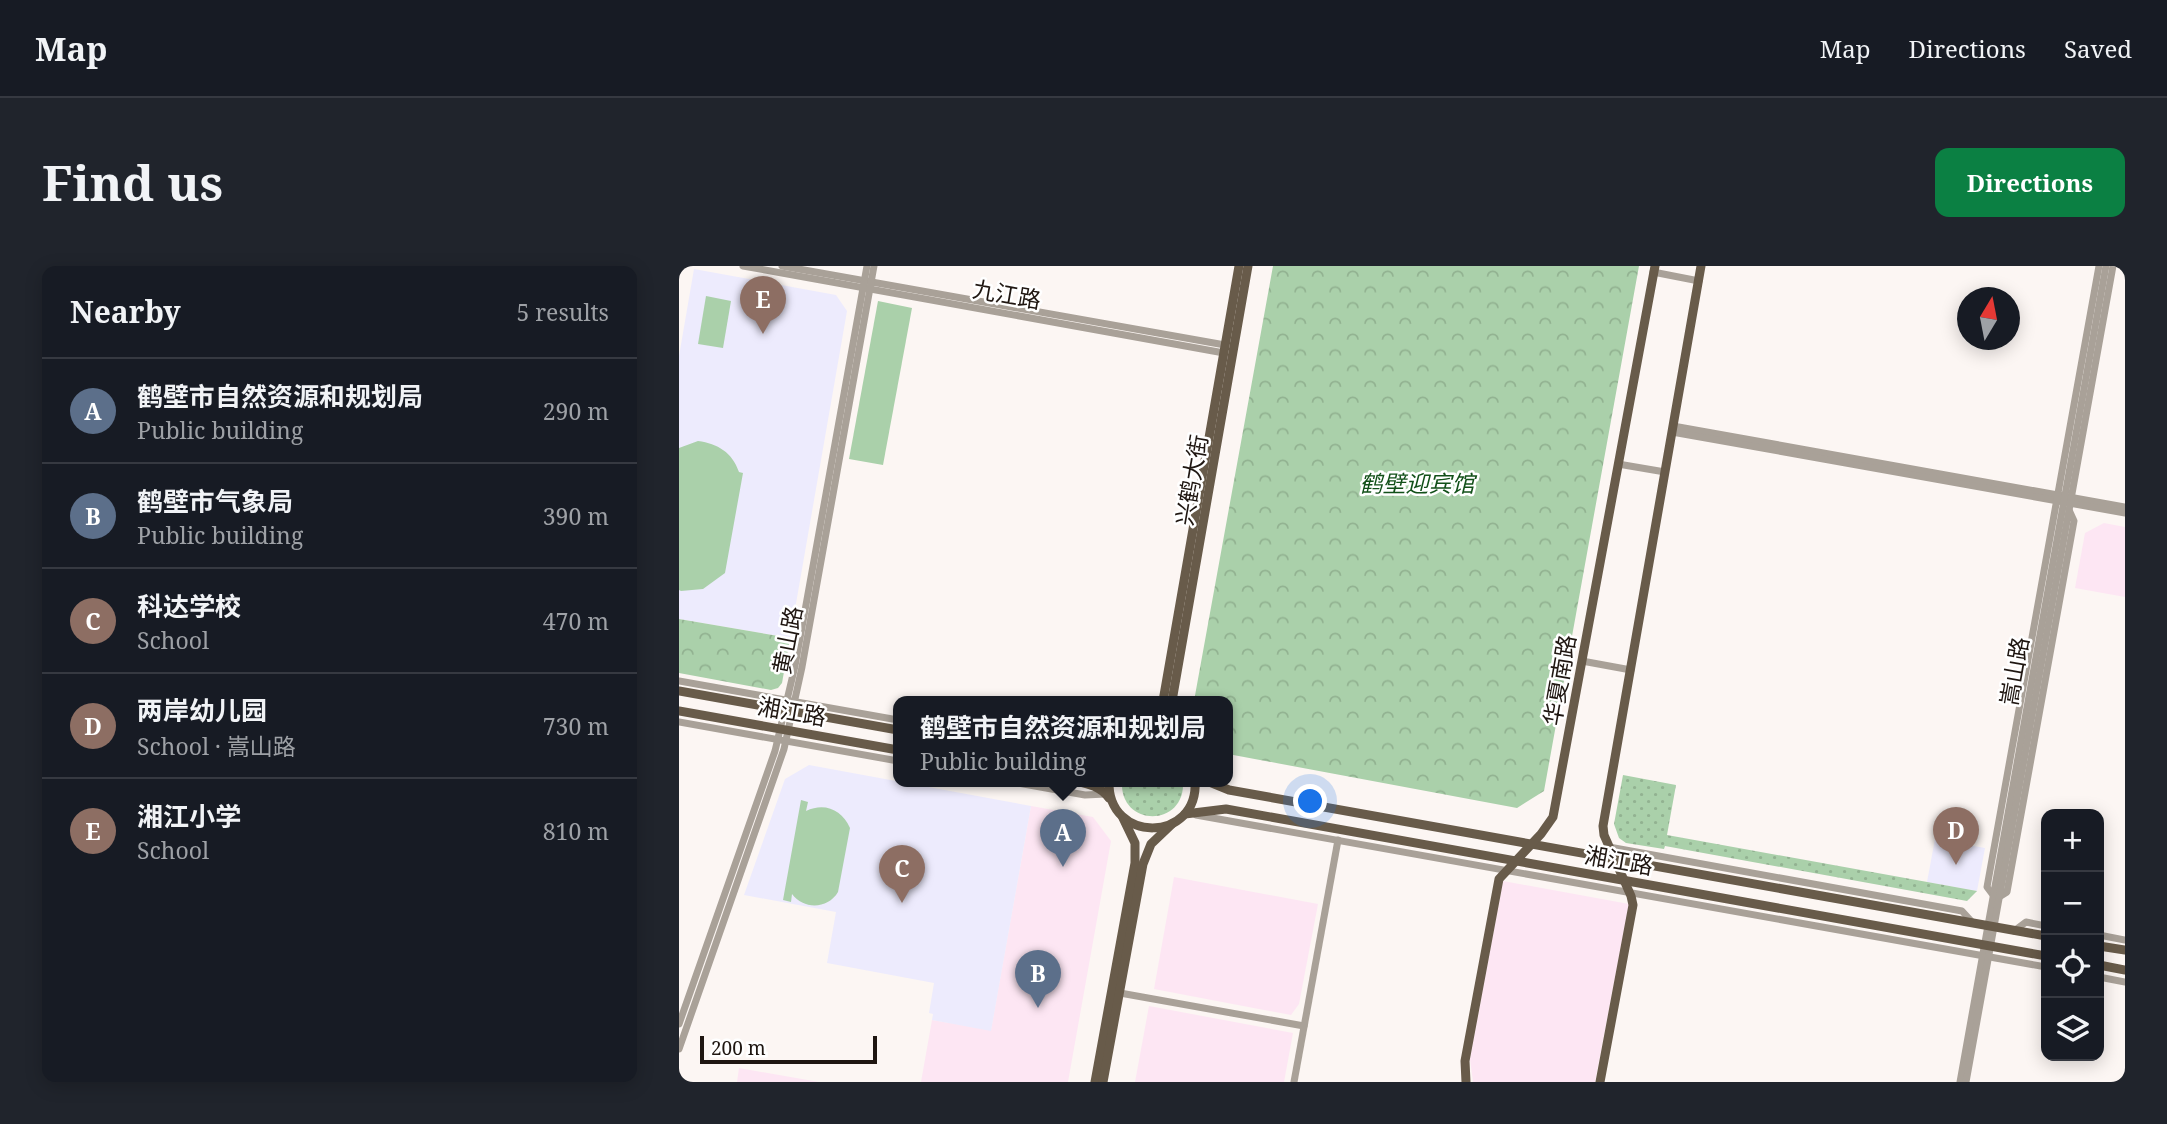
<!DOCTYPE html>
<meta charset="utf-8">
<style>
:root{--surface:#171b24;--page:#20242c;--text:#f1f3f6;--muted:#9ea1a6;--line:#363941;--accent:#0b8043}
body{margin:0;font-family:"Noto Serif","Noto Sans SC",serif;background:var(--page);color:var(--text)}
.controls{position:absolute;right:21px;bottom:21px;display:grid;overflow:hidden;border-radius:14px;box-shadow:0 4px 18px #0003}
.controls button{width:63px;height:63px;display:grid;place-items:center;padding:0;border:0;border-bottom:2px solid var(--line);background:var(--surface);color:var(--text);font:35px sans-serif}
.compass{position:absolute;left:1278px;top:21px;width:63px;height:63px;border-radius:50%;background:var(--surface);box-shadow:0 4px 18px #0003;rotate:10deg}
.scale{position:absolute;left:21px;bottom:18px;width:177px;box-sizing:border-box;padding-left:7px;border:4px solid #1f1611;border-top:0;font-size:19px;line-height:24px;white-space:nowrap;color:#1f1611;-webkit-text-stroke:5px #fff;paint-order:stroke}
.you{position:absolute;left:632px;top:536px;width:24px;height:24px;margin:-18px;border:5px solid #fff;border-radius:50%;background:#1a73e8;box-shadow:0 0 0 10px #1a73e833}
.badge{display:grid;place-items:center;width:46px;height:46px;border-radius:50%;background:var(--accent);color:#fff;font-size:23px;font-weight:700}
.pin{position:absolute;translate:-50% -58px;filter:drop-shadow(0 2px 4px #0008)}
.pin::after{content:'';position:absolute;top:37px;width:24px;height:21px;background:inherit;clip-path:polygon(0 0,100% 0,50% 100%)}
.popup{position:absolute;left:214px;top:430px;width:340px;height:91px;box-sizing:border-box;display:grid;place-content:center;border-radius:14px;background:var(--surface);filter:drop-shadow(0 2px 5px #0005);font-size:23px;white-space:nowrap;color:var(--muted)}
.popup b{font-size:26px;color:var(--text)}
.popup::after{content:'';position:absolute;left:50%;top:100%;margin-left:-14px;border:14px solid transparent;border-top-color:var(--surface)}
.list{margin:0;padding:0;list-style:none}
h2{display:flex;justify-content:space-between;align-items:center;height:91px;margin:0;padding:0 28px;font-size:30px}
h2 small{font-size:23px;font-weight:400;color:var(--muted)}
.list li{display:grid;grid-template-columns:46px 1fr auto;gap:21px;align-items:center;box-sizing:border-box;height:105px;padding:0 28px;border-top:2px solid var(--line)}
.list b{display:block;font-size:26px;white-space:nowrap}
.list p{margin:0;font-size:23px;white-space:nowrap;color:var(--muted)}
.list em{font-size:23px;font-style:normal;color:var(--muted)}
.icon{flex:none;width:38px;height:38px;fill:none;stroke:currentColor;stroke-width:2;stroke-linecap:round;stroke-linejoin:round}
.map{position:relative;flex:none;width:1446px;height:816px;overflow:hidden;border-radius:14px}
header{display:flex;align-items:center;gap:42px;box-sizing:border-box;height:98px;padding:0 35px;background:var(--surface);border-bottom:2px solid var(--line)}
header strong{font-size:33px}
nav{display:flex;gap:38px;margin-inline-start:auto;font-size:24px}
.intro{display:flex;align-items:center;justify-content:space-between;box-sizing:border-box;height:168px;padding:0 42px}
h1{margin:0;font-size:49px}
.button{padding:18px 32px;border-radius:14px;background:var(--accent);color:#fff;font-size:24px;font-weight:700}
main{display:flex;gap:42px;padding:0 42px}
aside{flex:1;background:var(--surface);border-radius:14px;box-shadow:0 4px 18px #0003}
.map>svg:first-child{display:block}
.commercial{fill:#fde6f3}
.education{fill:#edebfd}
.grass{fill:url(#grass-dots)}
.park{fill:url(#park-crowns)}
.garden{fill:#aad0aa}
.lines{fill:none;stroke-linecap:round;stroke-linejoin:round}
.minor{stroke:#a9a198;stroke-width:7}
.major{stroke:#685b4a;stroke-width:9}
.labels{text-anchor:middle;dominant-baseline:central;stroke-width:5;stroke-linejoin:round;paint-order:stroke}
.street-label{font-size:23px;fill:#1f1611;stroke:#fff}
.park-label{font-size:23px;font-style:italic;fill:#125019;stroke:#fff}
</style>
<header>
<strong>Map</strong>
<nav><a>Map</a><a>Directions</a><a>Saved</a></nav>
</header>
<div class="intro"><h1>Find us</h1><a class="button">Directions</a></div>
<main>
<aside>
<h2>Nearby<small>5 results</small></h2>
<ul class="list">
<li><span class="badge" style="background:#5c6f8a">A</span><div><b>鹤壁市自然资源和规划局</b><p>Public building</p></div><em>290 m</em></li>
<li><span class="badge" style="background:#5c6f8a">B</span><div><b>鹤壁市气象局</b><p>Public building</p></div><em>390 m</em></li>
<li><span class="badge" style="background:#8d6e63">C</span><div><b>科达学校</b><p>School</p></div><em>470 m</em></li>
<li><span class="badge" style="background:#8d6e63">D</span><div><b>两岸幼儿园</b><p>School · 嵩山路</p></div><em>730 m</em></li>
<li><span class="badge" style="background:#8d6e63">E</span><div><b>湘江小学</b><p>School</p></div><em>810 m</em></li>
</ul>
</aside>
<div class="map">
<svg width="1446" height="816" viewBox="0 0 1446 816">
<defs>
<pattern id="grass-dots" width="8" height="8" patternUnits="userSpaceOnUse" patternTransform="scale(1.75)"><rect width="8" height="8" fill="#aad0aa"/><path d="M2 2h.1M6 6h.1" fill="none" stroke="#92b291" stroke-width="1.8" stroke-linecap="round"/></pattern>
<pattern id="park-crowns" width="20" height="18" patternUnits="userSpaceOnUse" patternTransform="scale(1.75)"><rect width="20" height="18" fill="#aad0aa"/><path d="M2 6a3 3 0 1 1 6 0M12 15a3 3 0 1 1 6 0" fill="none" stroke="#92b291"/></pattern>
</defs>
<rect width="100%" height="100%" fill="#fcf6f3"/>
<g class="commercial">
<path d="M1425 257 1446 261V331L1396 322 1406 267Z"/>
<path d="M352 540 414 551 432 575 389 816H242L253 754 312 764Z"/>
<path d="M495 611 639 638 620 738 612 749 475 723Z"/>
<path d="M824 615 950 638 916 816H794L791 793Z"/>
<path d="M470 740 614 767 605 816H456Z"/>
<path d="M60 802 140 816H58Z"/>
</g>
<g class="education">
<path d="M15 3 157 29 168 45 111 372 0 353V90Z"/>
<path d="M130 499 352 540 312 765 253 754 254 748 250 747 255 717 148 697 157 646 65 629 106 513Z"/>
<path d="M1256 573 1306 582 1298 625 1248 616Z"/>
</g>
<g class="grass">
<path d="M944 509 997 519 988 569 1298 625 1288 635 986 580 985 583 947 577 940 572 935 558Z"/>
<path d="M443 515H504C507 562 440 562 443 515Z"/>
</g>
<g class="park">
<path d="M594 0H960L865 525 838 542 549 488 548 435H515Z"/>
<path d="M0 353 111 372 103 417 99 422 92 424 0 407Z"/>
</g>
<g class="garden">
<path d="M27 30 52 35 44 82 19 78Z"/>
<path d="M199 35 233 42 204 199 170 193Z"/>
<path d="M19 175C39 178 53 186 60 206L64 207 46 307 24 323 2 325 0 324V182Z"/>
<path d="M122 534 129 536 127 545C146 536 163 544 171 562L159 626C149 643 125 644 113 628L112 636 104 634Z"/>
</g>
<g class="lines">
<g class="minor">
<path d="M64 0 545 87"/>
<path d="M103 0 546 79"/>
<path d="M974 6 1020 15"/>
<path d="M994 160 1446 241"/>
<path d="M993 166 1446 247"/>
<path d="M939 198 986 206"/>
<path d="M903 395 952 404"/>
<path d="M0 415 219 454"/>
<path d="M0 456 219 495"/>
<path d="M328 515 406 529 427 528"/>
<path d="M517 549 1367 701"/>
<path d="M930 581 1283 645 1294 657"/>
<path d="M1314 629 1308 621 1420 0"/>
<path d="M1320 631 1328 626 1395 255 1390 244"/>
<path d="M1335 665 1347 656 1367 660"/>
<path d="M1420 669 1446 674"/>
<path d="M1420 711 1446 716"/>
<path d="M441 727 625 760"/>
<path d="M0 758 96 485 116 400 188 0"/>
<path d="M0 783 105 483 123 401 195 0"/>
<path d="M615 816 659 574"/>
<path d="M1281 816 1427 0"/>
<path d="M1287 816 1434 0"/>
</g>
<g class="major">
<path d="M0 425 219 464"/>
<path d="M484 435 560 0"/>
<path d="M493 435 569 0"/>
<path d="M0 445 219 484"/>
<path d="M396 515C410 518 421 520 430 532"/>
<path d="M430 515C428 578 520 577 516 515"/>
<path d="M528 515 550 524 1367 670"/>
<path d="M506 548 547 543 1367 690"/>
<path d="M1420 680 1446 684"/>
<path d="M1420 699 1446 704"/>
<path d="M416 816 456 597V577L444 552"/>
<path d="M424 816 464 598 472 578 493 558"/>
<path d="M787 816 786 795 820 613 862 568 874 551 976 0"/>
<path d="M921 816 954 639 952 630 925 569 924 560 1022 0"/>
</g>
</g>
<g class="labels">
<g class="street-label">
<text transform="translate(328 28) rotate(10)">九江路</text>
<text transform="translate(512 214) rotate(-80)">兴鹤大街</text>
<text transform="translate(108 374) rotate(-79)">黄山路</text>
<text transform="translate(1335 405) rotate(-80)">嵩山路</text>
<text transform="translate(880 414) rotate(-80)">华夏南路</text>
<text transform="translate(113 445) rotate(10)">湘江路</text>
<text transform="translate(940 594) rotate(10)">湘江路</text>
</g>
<g class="park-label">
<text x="738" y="217">鹤壁迎宾馆</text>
</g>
</g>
</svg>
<div class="controls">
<button>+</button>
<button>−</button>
<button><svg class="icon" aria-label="locate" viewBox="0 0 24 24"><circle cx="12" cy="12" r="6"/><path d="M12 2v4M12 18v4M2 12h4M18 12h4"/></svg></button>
<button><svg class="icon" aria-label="layers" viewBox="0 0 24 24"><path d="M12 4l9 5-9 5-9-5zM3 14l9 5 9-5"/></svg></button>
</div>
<svg class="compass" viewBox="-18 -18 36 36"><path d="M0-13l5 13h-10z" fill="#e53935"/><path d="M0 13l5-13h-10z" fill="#9ea1a6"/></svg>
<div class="scale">200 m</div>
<div class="you"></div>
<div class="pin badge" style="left:384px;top:601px;background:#5c6f8a">A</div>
<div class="popup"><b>鹤壁市自然资源和规划局</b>Public building</div>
<div class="pin badge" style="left:359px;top:742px;background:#5c6f8a">B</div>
<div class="pin badge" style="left:223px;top:637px;background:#8d6e63">C</div>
<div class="pin badge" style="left:1277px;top:599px;background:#8d6e63">D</div>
<div class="pin badge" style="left:84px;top:68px;background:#8d6e63">E</div>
</div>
</main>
